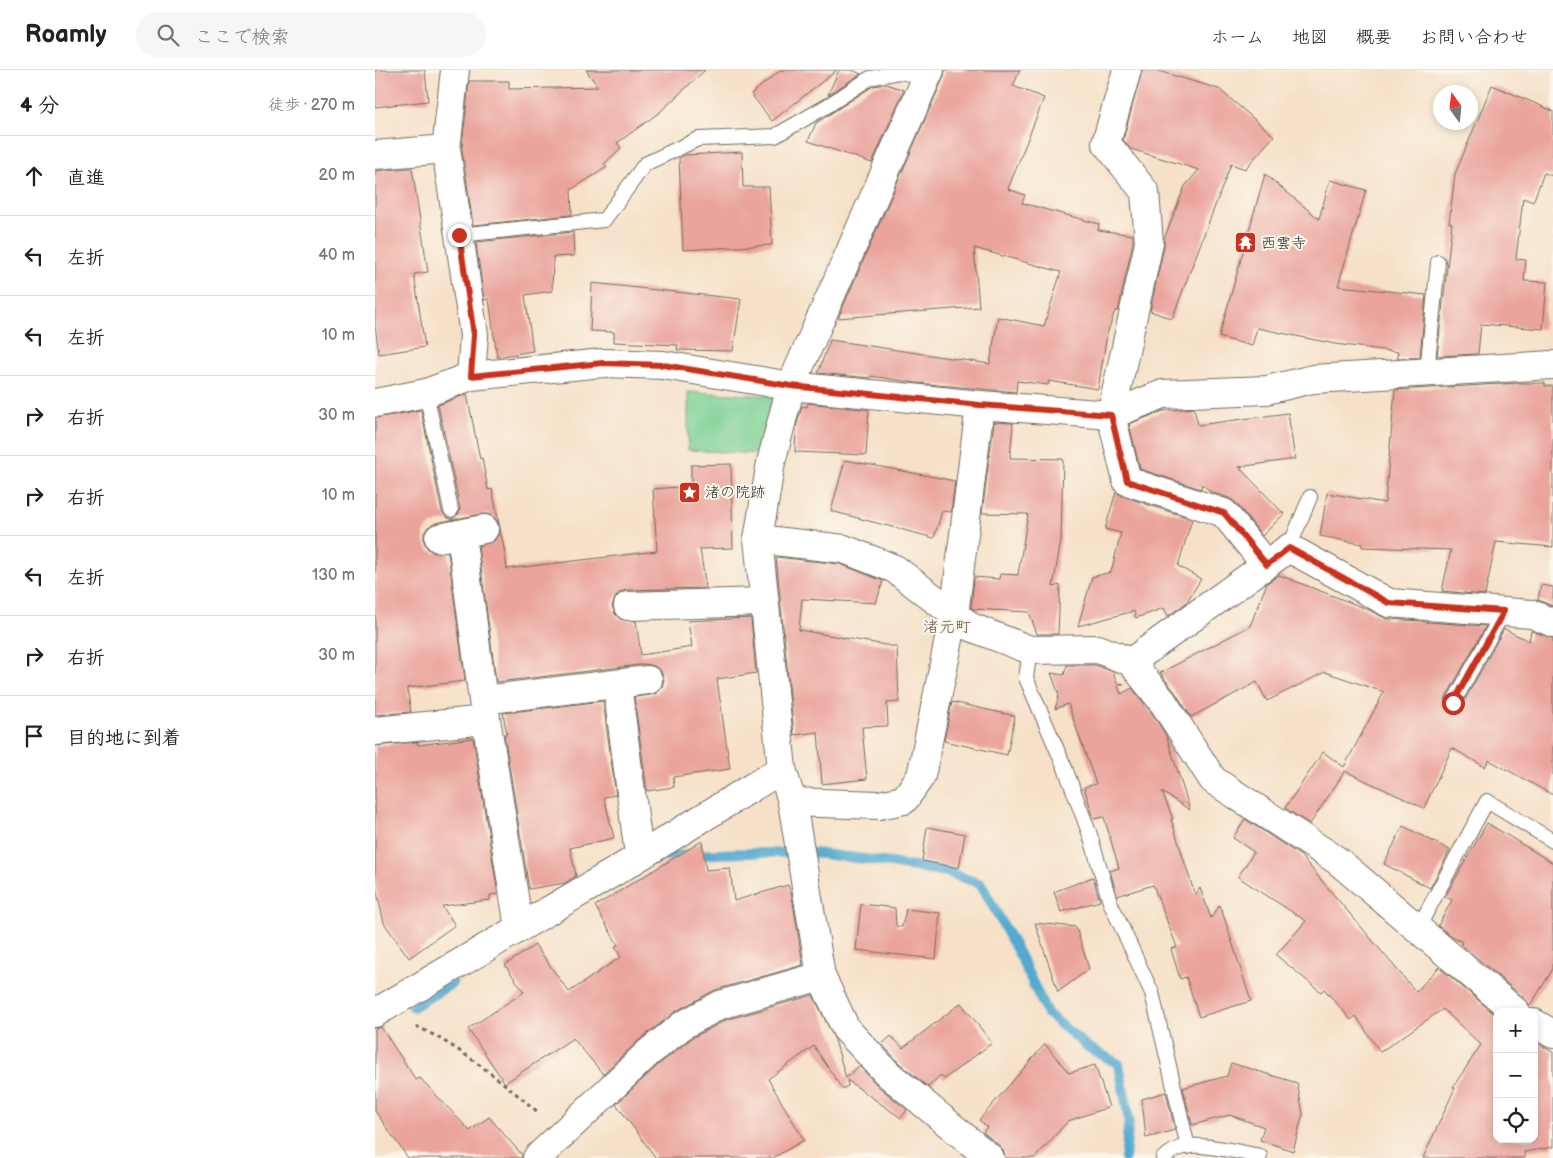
<!DOCTYPE html>
<html lang="ja">
<meta charset="utf-8">
<style>
:root{--surface:#fff;--page:#f6f6f6;--text:#222;--muted:#767676;--line:#e0e0e0}
body{margin:0;font-family:"Balsamiq Sans","Klee One",sans-serif;background:var(--page);color:var(--text)}
.controls{position:absolute;right:15px;bottom:15px;display:grid;overflow:hidden;border-radius:10px;box-shadow:0 2px 8px #0003}
.controls button{width:45px;height:45px;display:grid;place-items:center;padding:0;border:0;border-bottom:1px solid var(--line);background:var(--surface);color:var(--text);font:25px sans-serif}
.compass{position:absolute;left:1058px;top:15px;width:45px;height:45px;border-radius:50%;background:var(--surface);box-shadow:0 2px 8px #0003;rotate:345deg}
.stop{position:absolute;width:15px;height:15px;margin:-11px;border:4px solid #c8321e;border-radius:50%;background:#fff}
.stop.end{background:#c8321e;border-color:#fff;box-shadow:0 1px 5px #0008}
.list{margin:0;padding:0;list-style:none}
h2{display:flex;justify-content:space-between;align-items:center;height:65px;margin:0;padding:0 20px;font-size:21px}
h2 small{font-size:16px;font-weight:400;color:var(--muted)}
.list li{display:grid;grid-template-columns:32px 1fr auto;gap:15px;align-items:center;box-sizing:border-box;height:80px;padding:0 20px;border-top:1px solid var(--line)}
.list b{display:block;font-size:19px;white-space:nowrap}
.list em{font-size:16px;font-style:normal;color:var(--muted)}
.icon{flex:none;width:28px;height:28px;fill:none;stroke:currentColor;stroke-width:2;stroke-linecap:round;stroke-linejoin:round}
.map{position:relative;flex:none;width:1178px;height:1088px;overflow:hidden}
header{display:flex;align-items:center;gap:30px;box-sizing:border-box;height:70px;padding:0 25px;background:var(--surface);border-bottom:1px solid var(--line)}
header strong{font-size:24px}
nav{display:flex;gap:28px;margin-inline-start:auto;font-size:18px}
.search{width:350px;height:45px;background:var(--page);display:flex;align-items:center;gap:12px;box-sizing:border-box;padding:0 18px;border-radius:28px;color:var(--muted);font-size:19px}
main{display:flex}
aside{flex:1;background:var(--surface)}
.map>svg:first-child{display:block}
.green{fill:#7bd093;stroke:#537e5f}
.lines{fill:none;stroke-linecap:round;stroke-linejoin:round}
.stream{stroke:#52a9cf;stroke-width:10}
.building{fill:#eaa49b}
.service-casing{stroke:#726b62;stroke-width:16}
.minor-casing{stroke:#726b62;stroke-width:30}
.path{stroke:#726b62;stroke-width:3;stroke-dasharray:4 4;stroke-linecap:butt}
.service{stroke:#fff;stroke-width:14}
.minor{stroke:#fff;stroke-width:28}
.route{stroke:#c8321e;stroke-width:6}
.labels{text-anchor:middle;dominant-baseline:central;stroke-width:4;stroke-linejoin:round;paint-order:stroke}
.poi-label{font-size:15px;fill:#2b2b2b;stroke:#fbf7ec;text-anchor:start}
.neighbourhood-label{font-size:16px;fill:#6e5552;stroke:#fbf7ec}
</style>
<header>
<strong>Roamly</strong>
<div class="search"><svg class="icon" aria-label="search" viewBox="0 0 24 24"><circle cx="10" cy="10" r="6"/><path d="M15 15l6 6"/></svg>ここで検索</div>
<nav><a>ホーム</a><a>地図</a><a>概要</a><a>お問い合わせ</a></nav>
</header>
<main>
<aside>
<h2>4 分<small>徒歩 · 270 m</small></h2>
<ul class="list">
<li><svg class="icon" aria-label="ahead" viewBox="0 0 24 24"><path d="M12 20V5M6 11l6-6 6 6"/></svg><div><b>直進</b></div><em>20 m</em></li>
<li><svg class="icon" aria-label="left" viewBox="0 0 24 24"><path d="M17 20v-9H6M10 6l-5 5 5 5"/></svg><div><b>左折</b></div><em>40 m</em></li>
<li><svg class="icon" aria-label="left" viewBox="0 0 24 24"><path d="M17 20v-9H6M10 6l-5 5 5 5"/></svg><div><b>左折</b></div><em>10 m</em></li>
<li><svg class="icon" aria-label="right" viewBox="0 0 24 24"><path d="M7 20v-9h11M14 6l5 5-5 5"/></svg><div><b>右折</b></div><em>30 m</em></li>
<li><svg class="icon" aria-label="right" viewBox="0 0 24 24"><path d="M7 20v-9h11M14 6l5 5-5 5"/></svg><div><b>右折</b></div><em>10 m</em></li>
<li><svg class="icon" aria-label="left" viewBox="0 0 24 24"><path d="M17 20v-9H6M10 6l-5 5 5 5"/></svg><div><b>左折</b></div><em>130 m</em></li>
<li><svg class="icon" aria-label="right" viewBox="0 0 24 24"><path d="M7 20v-9h11M14 6l5 5-5 5"/></svg><div><b>右折</b></div><em>30 m</em></li>
<li><svg class="icon" aria-label="arrive" viewBox="0 0 24 24"><path d="M6 21V4h12l-3 4 3 4H6"/></svg><div><b>目的地に到着</b></div></li>
</ul>
</aside>
<div class="map">
<svg width="1178" height="1088" viewBox="0 0 1178 1088">
<rect width="100%" height="100%" fill="#fbf7ec"/>
<filter id="ink" filterUnits="userSpaceOnUse"><feTurbulence type="fractalNoise" baseFrequency=".02" numOctaves="2"/><feDisplacementMap in="SourceGraphic" scale="10" xChannelSelector="R" yChannelSelector="G"/><feConvolveMatrix kernelMatrix="1 2 1 2 8 2 1 2 1" color-interpolation-filters="sRGB"/></filter>
<filter id="wash" filterUnits="userSpaceOnUse"><feTurbulence type="fractalNoise" baseFrequency=".0096" numOctaves="4" result="noise"/><feDisplacementMap in="SourceGraphic" scale="20" xChannelSelector="R" yChannelSelector="G"/><feGaussianBlur stdDeviation="1.12" result="paint"/><feColorMatrix in="noise" values="0 0 0 0 0 0 0 0 0 0 0 0 0 0 0 0 0 1.4 0 .05"/><feComposite in="paint" operator="in"/></filter>
<g filter="url(#wash)">
<rect width="100%" height="100%" fill="#f6e1c8"/>
<path class="green" d="M313 322 404 326 384 384 313 380Z"/>
<g class="lines">
<g class="stream">
<path d="M280 790 286 786 370 783H439L490 789 572 802 606 814 645 886 672 943 714 978 744 994 754 1050 750 1088"/>
<path d="M38 937 78 913"/>
</g>
</g>
<g id="blocks">
<g class="building">
<path d="M0 0H50L53 31 0 37Z"/>
<path d="M211 0H330L285 42 242 73 246 78 229 94 232 97 196 120 197 145 98 155 87 79 94 11H134V19L223 17Z"/>
<path d="M406 0H462L397 51 376 24Z"/>
<path d="M464 0H477L486 4 453 25Z"/>
<path d="M570 0H645L638 16 669 28 633 119 650 125 647 133 724 154 723 160 758 165V172L743 241H740L732 264 723 319 674 311 673 315 642 311 641 322 542 313 496 306V308L443 303 455 270 615 294 623 247 669 256 686 202 599 178 604 237 463 248 569 6Z"/>
<path d="M767 0H780L844 19 899 66 870 99 856 94 797 249 775 241 789 176V169L810 116 824 100 756 79 748 70Z"/>
<path d="M511 14 529 20 497 93 433 71 441 53 498 16Z"/>
<path d="M1117 15 1178 41V106L1169 103 1158 132 1148 128 1141 189 1151 190 1149 211 1172 212 1168 259 1106 254 1103 284 1062 286 1077 153H1074L1080 104Z"/>
<path d="M367 82 368 117H394L397 175 308 180 304 88 310 85Z"/>
<path d="M37 98 53 202 39 204 50 277 4 284 0 256V101Z"/>
<path d="M890 104 944 149 955 110 991 120 963 216 1051 225 1045 287 1022 288 1023 282 960 274 882 258 877 276 844 267Z"/>
<path d="M198 162 199 186 178 187 177 221 150 225 158 281 122 287 114 229 109 230 101 172Z"/>
<path d="M217 213 366 229 358 281 302 280 303 275 239 272V262L215 261Z"/>
<path d="M1144 313H1170V316H1178V477L1121 472 1110 525 1067 521 1076 480 987 477V474L945 466 952 423 1010 433 1020 320Z"/>
<path d="M92 324 105 389 107 388 113 420 117 419 129 478 132 499 282 481 278 419 316 416V395L356 394 358 478 325 479 331 518 252 520 245 522 240 528 237 536 240 544 245 549 261 551 266 585 317 577 313 551 376 548 381 603 342 609 355 699 298 707 299 717 272 721 259 627 275 625 282 623 287 617 289 609 286 601 279 596 271 594 123 612 121 611 103 476 119 471 124 464V455L121 449 114 444H106L61 453 53 457 49 463V472L53 479 59 483 73 482 90 611 32 618 36 642 0 645V348L46 340 67 442 73 448H78L84 443 85 438 63 335Z"/>
<path d="M433 333 494 340 491 385 420 382 421 357 427 336 432 337Z"/>
<path d="M819 338 823 355 913 343 920 389 864 397 909 444 887 466 861 433 854 428 836 422 827 414 826 419 765 399 754 354 788 341Z"/>
<path d="M619 352 638 353 635 388 688 389 686 470 678 517 685 515 683 564H662L654 542 598 539 596 537 599 507 624 509 625 504 643 505 653 444 607 443Z"/>
<path d="M470 390 580 411 576 442 567 441 559 468 456 441Z"/>
<path d="M741 422 747 426 817 449 803 496 826 509 811 533 793 546 789 538 761 548 759 541 703 556 717 507 736 502 746 463 730 459Z"/>
<path d="M401 487 465 494 508 511 501 533 427 529 424 560 522 577 524 632 512 633 513 656 487 657 492 709 447 714 443 662 419 665Z"/>
<path d="M904 505 992 539 1012 549 1048 551 1052 553V552L1111 556 1070 629V637L1078 642 1082 641 1086 637 1129 559 1154 571 1156 561 1178 568V725L1114 690 1110 697 1077 678 1049 738 970 701 935 754 910 738 948 682 969 697 1009 622 950 602 892 631 882 612 816 647 800 622 785 603 875 556 892 513Z"/>
<path d="M1166 515 1178 517V536L1163 530Z"/>
<path d="M692 595H720L738 602 742 613 749 614 743 616 746 624 757 618 775 641 791 665 815 740 787 722 798 749H796L820 825 825 818 836 848 845 835 876 931 824 947 811 907 805 909 796 879 802 877 778 815 742 826 735 801 744 798 729 747 719 749 709 717 721 714 693 634 680 639 684 625 676 603 689 605Z"/>
<path d="M228 631 241 725 229 727 239 768 195 778 201 806 190 813 154 819 129 664H132L128 643Z"/>
<path d="M577 632 640 646 632 685 569 671Z"/>
<path d="M98 668 123 824 115 825V830L67 836 80 855 34 888 9 853 0 814V676L42 672 43 675Z"/>
<path d="M870 749 926 786 1041 922 1064 897 1122 946V1069H1159V972L1178 982V1077L1149 1082 1150 1088H1048L1080 1018 1078 1017 1106 975 1068 939 1005 982 981 946 976 950 949 919 946 922 901 885 931 851 863 807 879 782 858 768Z"/>
<path d="M1112 753 1178 793V899L1155 936 1151 930 1086 874 1087 872 1077 867 1063 856 1077 830 1070 827Z"/>
<path d="M1028 756 1075 780 1055 818 1009 794Z"/>
<path d="M552 757 590 764 584 798 547 791Z"/>
<path d="M327 771 331 800 355 798 359 831 413 815 417 826 428 895 340 920 301 941 263 971 228 1004 198 968 130 1013 93 959 149 922 130 895 160 875 194 922 246 887 240 877 243 875 220 836Z"/>
<path d="M718 807 725 831 686 842 679 822Z"/>
<path d="M486 834 520 838 521 856 527 857 531 839 565 843 561 889 481 880Z"/>
<path d="M660 853 701 857 714 899 683 922Z"/>
<path d="M438 925 460 970 471 1008 484 996 503 1016 532 1040 526 1048 472 1010 473 1016 467 1019 439 976 393 1009 429 1070 398 1088H281L241 1034 283 995 317 968 351 950Z"/>
<path d="M586 933 617 973 569 1009 566 1005 553 1017 524 993 507 974 516 966 528 978Z"/>
<path d="M6 957 41 1010 45 1008 95 1061 114 1047 147 1085V1088H33L0 1041V959Z"/>
<path d="M670 974 694 1003 720 995 734 1037 693 1051 660 1088H630L629 1082 625 1076 608 1062 612 1057 604 1050Z"/>
<path d="M856 993 922 1013 928 1044 918 1081 885 1070 889 1057 855 1045 817 1055 808 1018 852 1006Z"/>
<path d="M791 1022 800 1060 771 1068 767 1029Z"/>
</g>
</g>
</g>
<g filter="url(#ink)">
<use href="#blocks" fill-opacity="0" stroke="#726b62" stroke-width="1"/>
<g class="lines">
<defs>
<g id="service">
<path d="M84 165 229 150 270 94 323 69 400 66 452 36 495 8 524 2 551 7"/>
<path d="M1052 302 1063 192"/>
<path d="M51 323 76 440"/>
<path d="M914 478 935 427"/>
<path d="M655 580 651 608 690 698 715 765 735 832 777 923 813 1077"/>
<path d="M1078 633 1129 541"/>
<path d="M1043 858 1112 731 1178 771"/>
<path d="M788 1088C793 1085 799 1080 805 1078 822 1071 866 1083 885 1086"/>
</g>
<g id="minor">
<path d="M80 0 71 79 99 265 96 306"/>
<path d="M555 0 416 316 396 392 383 469 407 699 417 732 446 906 471 959 513 1004 615 1088"/>
<path d="M752 0 731 73 770 122 774 173 736 345 752 411 849 443 891 495"/>
<path d="M0 85 71 79"/>
<path d="M0 333 51 323 96 306 228 293 288 295 416 316 605 335 736 345 788 324 892 320 938 309 1178 295"/>
<path d="M86 464 108 630 144 858"/>
<path d="M64 468 109 459"/>
<path d="M383 469 469 479 520 499 596 557 655 580 723 579 756 592 788 632 838 710 963 791 1141 942"/>
<path d="M253 536 389 532"/>
<path d="M756 592 914 478 1014 533 1157 544 1178 553"/>
<path d="M242 614 264 785"/>
<path d="M108 630 273 610"/>
<path d="M0 661 111 650"/>
<path d="M417 732 504 735 529 730 546 706 579 545 605 335"/>
<path d="M0 943 246 798 407 699"/>
<path d="M1159 953 1178 964"/>
<path d="M162 1088 273 983 308 955 345 935 446 906"/>
</g>
</defs>
<use href="#service" class="service-casing"/>
<use href="#minor" class="minor-casing"/>
<path class="path" d="M41 956C87 978 125 1010 164 1043"/>
<use href="#service" class="service"/>
<use href="#minor" class="minor"/>
</g>
</g>
<g class="lines" filter="url(#ink)">
<path class="route" d="M84 165 99 265 96 306 228 293 288 295 416 316 605 335 736 345 752 411 849 443 892 495 914 478 1014 533 1129 541 1078 633"/>
</g>
<defs>
<symbol id="temple-square" viewBox="-11 -11 22 22"><rect x="-9" y="-9" width="18" height="18" rx="4" fill="#c8321e" stroke="#fbf7ec"/><path d="M0-6L5-2H3V0L6.5 2.5H4V6H1.5V3h-3V6H-4V2.5H-6.5L-3 0V-2H-5Z" fill="#fff"/></symbol>
<symbol id="sight-square" viewBox="-11 -11 22 22"><rect x="-9" y="-9" width="18" height="18" rx="4" fill="#c8321e" stroke="#fbf7ec"/><path d="M0-6L1.8-2.2L6-1.7L2.9 1.2L3.7 5.4L0 3.3L-3.7 5.4L-2.9 1.2L-6-1.7L-1.8-2.2Z" fill="#fff"/></symbol>
</defs>
<g fill-rule="evenodd">
<use href="#temple-square" x="858" y="160" width="25" height="25"/>
<use href="#sight-square" x="302" y="410" width="25" height="25"/>
</g>
<g class="labels">
<g class="poi-label">
<text x="886" y="173">西雲寺</text>
<text x="330" y="422">渚の院跡</text>
</g>
<g class="neighbourhood-label">
<text x="572" y="557">渚元町</text>
</g>
</g>
</svg>
<div class="controls">
<button>+</button>
<button>−</button>
<button><svg class="icon" aria-label="locate" viewBox="0 0 24 24"><circle cx="12" cy="12" r="6"/><path d="M12 2v4M12 18v4M2 12h4M18 12h4"/></svg></button>
</div>
<svg class="compass" viewBox="-18 -18 36 36"><path d="M0-13l5 13h-10z" fill="#e53935"/><path d="M0 13l5-13h-10z" fill="#767676"/></svg>
<div class="stop" style="left:1078px;top:633px"></div>
<div class="stop end" style="left:84px;top:165px"></div>
</div>
</main>
